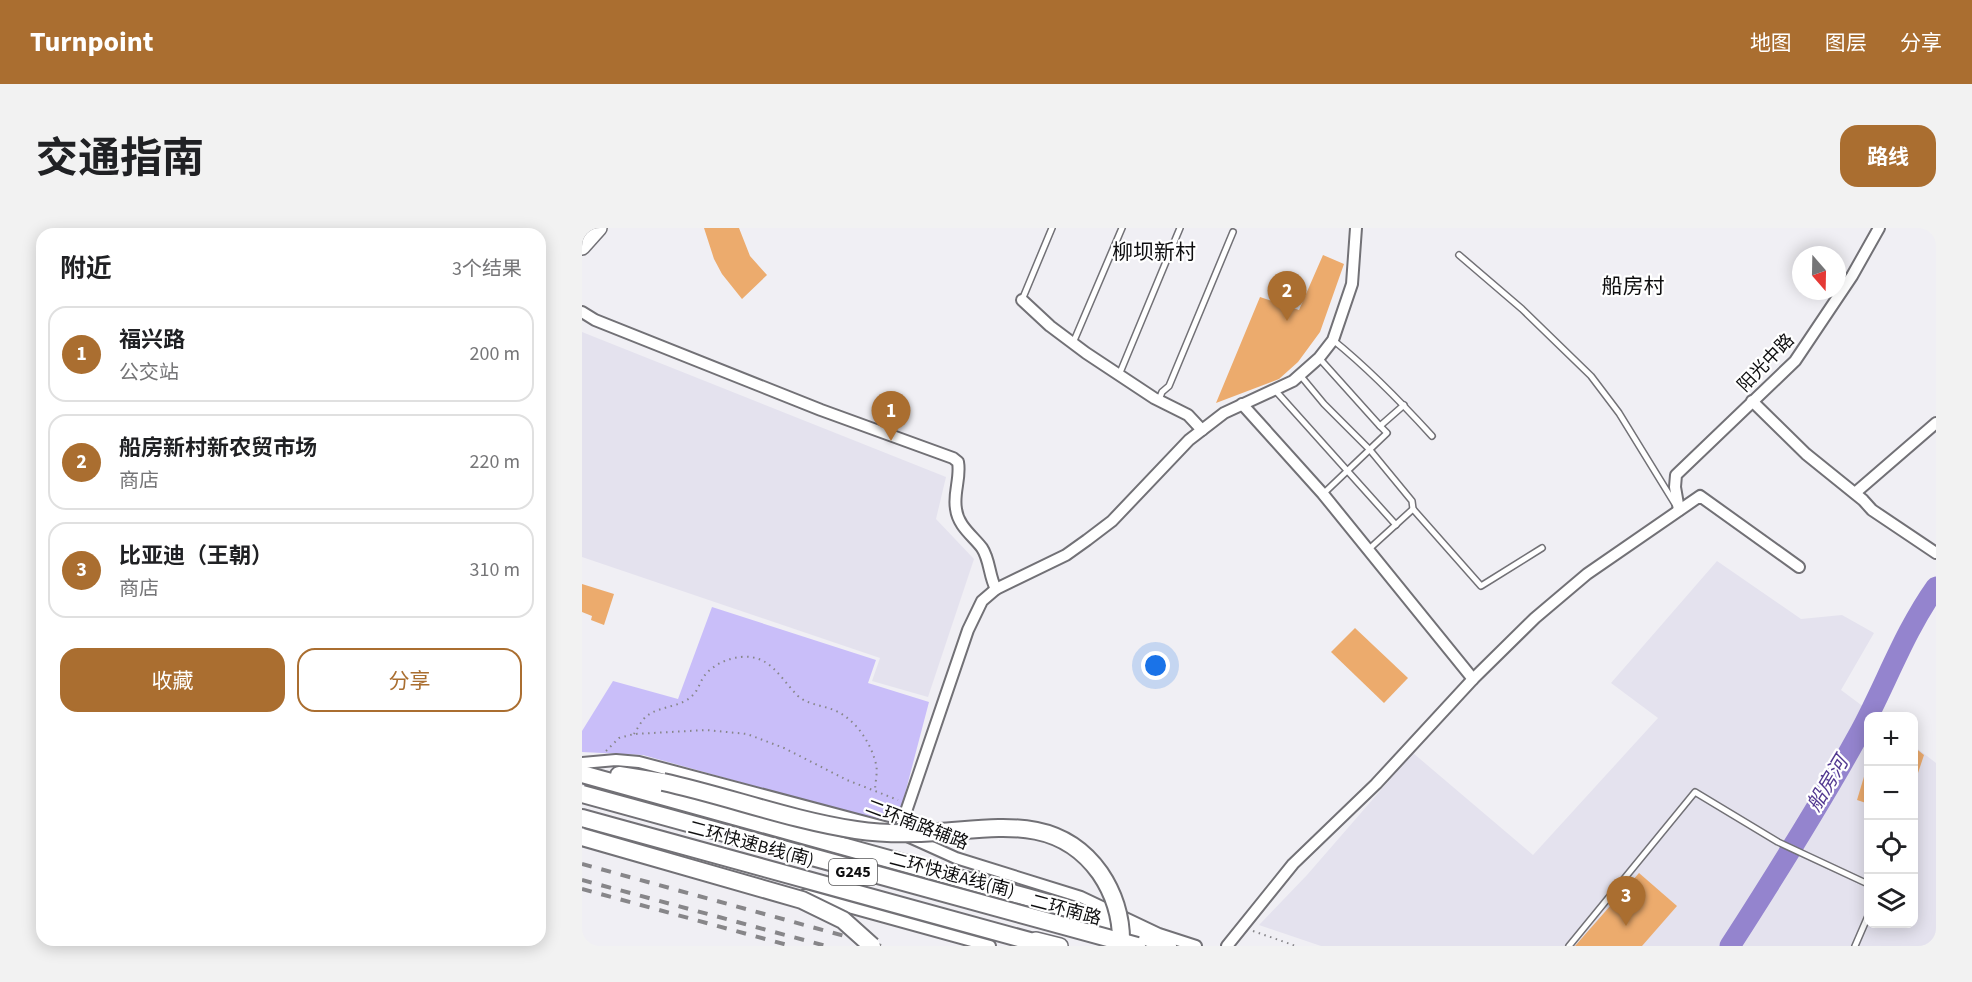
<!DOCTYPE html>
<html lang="zh">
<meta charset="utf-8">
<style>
:root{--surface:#fff;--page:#f2f2f2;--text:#202124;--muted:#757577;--line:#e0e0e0;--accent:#aa6e30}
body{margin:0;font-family:"Source Sans 3","Noto Sans SC",sans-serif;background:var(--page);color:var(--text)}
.controls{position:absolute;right:18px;bottom:18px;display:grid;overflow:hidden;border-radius:12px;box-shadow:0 3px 15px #0003}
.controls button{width:54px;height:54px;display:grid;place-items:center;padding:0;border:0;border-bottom:2px solid var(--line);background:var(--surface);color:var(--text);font:30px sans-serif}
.compass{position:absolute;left:1210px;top:18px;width:54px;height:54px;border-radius:50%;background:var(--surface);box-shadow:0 3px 15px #0003;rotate:160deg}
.you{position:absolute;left:574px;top:438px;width:21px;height:21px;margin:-15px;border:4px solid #fff;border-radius:50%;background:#1a73e8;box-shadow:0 0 0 9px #1a73e833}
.badge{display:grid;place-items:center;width:39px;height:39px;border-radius:50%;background:var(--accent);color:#fff;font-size:20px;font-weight:700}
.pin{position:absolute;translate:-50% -50px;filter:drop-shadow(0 2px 3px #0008)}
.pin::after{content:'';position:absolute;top:32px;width:21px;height:18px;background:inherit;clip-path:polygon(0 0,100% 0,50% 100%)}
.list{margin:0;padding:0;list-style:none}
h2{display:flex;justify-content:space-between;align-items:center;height:78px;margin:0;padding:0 24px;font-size:26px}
h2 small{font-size:20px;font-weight:400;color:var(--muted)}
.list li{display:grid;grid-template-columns:39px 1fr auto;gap:18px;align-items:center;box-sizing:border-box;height:96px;margin:0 12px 12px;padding:0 12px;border:2px solid var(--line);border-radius:18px}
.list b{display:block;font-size:22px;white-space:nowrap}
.list p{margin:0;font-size:20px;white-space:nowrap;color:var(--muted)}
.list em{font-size:20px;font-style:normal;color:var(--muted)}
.actions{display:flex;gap:12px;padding:18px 24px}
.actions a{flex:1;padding:14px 0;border:2px solid var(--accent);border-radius:18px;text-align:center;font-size:21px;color:var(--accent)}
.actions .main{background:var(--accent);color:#fff}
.icon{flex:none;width:33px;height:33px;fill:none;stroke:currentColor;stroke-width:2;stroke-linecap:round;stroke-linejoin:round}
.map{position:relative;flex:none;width:1354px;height:718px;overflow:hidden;border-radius:18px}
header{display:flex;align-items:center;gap:36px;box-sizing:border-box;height:84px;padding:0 30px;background:var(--accent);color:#fff}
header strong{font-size:28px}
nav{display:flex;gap:33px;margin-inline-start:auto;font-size:21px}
.intro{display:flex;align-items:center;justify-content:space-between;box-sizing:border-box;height:144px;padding:0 36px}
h1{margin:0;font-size:42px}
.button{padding:15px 27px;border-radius:18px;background:var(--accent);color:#fff;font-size:21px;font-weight:700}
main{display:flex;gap:36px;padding:0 36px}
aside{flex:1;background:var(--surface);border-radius:18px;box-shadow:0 3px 15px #0003}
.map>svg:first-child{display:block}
.built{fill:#e4e2ee}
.park{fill:#c9bef9}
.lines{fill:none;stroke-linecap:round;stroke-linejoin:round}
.river{stroke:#9484ce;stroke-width:21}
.building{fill:#ecab6d}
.service-casing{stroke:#727176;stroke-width:8}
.minor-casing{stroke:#727176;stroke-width:14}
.primary-casing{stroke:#727176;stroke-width:18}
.trunk-casing{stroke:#727176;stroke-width:20}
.path{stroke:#87868a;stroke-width:2;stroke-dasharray:1.5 4.5;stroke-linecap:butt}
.service{stroke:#fff;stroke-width:5}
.minor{stroke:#fff;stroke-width:10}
.primary{stroke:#fff;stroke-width:15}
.trunk{stroke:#fff;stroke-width:16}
.rail{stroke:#878689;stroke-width:4;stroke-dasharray:10 10;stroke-linecap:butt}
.trunk-bridge-casing{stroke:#727176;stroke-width:20;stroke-linecap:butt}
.trunk-bridge{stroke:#fff;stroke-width:16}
.labels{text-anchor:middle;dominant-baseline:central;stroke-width:4.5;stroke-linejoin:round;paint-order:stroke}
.shield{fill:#fff;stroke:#565657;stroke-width:1.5}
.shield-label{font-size:16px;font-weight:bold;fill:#0e0e0f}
.street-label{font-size:18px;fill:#0e0e0f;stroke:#fff}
.water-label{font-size:20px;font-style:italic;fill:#523890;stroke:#fff}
.quarter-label{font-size:21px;fill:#0e0e0f;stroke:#fff}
</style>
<header>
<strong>Turnpoint</strong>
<nav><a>地图</a><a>图层</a><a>分享</a></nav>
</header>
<div class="intro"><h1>交通指南</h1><a class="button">路线</a></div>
<main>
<aside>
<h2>附近<small>3个结果</small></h2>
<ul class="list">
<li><span class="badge">1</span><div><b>福兴路</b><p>公交站</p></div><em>200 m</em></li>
<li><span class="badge">2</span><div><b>船房新村新农贸市场</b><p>商店</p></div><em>220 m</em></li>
<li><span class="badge">3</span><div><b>比亚迪（王朝）</b><p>商店</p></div><em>310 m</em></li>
</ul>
<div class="actions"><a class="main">收藏</a><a>分享</a></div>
</aside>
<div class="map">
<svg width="1354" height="718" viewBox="0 0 1354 718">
<rect width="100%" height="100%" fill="#f0eff4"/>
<g class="built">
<path d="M0 104 364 249 354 291 392 331 346 469 290 453 298 430 0 329Z"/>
<path d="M1135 333 1219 391 1260 387 1292 405 1259 462 1294 488H1286V696H1332V518L1354 535V718H739L677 697 725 647 831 525 951 627 1076 490 1029 455Z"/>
</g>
<path class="park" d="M130 379 294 432 286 455 347 474 319 581 297 593 61 527 0 524V503L31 453 96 471Z"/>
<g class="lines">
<path class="river" d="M1148 718C1193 648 1238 577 1278 504 1304 456 1322 404 1354 359"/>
</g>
<g class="building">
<path d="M122 0H157L168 28 185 47 160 71 140 46 132 31Z"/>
<path d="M741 27 762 36 738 104 716 134 697 151 634 175 678 69 717 82Z"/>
<path d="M0 356 32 366 22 397 9 392 10 388 0 384Z"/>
<path d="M773 400 826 450 802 475 749 424Z"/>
<path d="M1332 519 1342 527 1333 554H1332Z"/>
<path d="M1284 542 1287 543V576L1275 572Z"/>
<path d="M1057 645 1095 678 1060 718H993Z"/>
</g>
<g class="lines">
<defs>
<g id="service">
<path d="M877 27 940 81 1009 148 1037 185 1093 276"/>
<path d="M440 72 470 0"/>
<path d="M751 112C787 141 819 174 850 208"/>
<path d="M491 115 540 0"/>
<path d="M737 130 798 198"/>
<path d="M537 147 598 0"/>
<path d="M718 147 742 176 788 222 830 273 831 281 899 358 960 320"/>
<path d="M692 161 814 297"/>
<path d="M577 172 580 164 587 158 651 4"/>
<path d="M741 266 805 205 798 198 822 177"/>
<path d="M786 322 831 281"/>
<path d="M987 718 1113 564 1196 614 1286 656"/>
<path d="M1273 718 1286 688"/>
</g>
<g id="minor">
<path d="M440 72 468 98 504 125 572 170 606 187 620 202"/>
<path d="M0 84 13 92 239 182 371 230 376 234C379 250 371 265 374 281 376 298 391 308 400 320 408 332 407 348 414 361"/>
<path d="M1170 173 1224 226 1281 272 1290 282 1354 325"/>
<path d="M660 176 741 266 891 451"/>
<path d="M1273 265 1354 195"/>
<path d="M1097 282 1093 259 1094 247 1213 133 1270 48 1297 0"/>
<path d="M0 535 34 532 57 534 306 600"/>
<path d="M317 604 386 402 400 373 414 361 484 327 505 312 530 293 607 212 642 185 711 153 737 130 751 112 770 56 774 0"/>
<path d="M323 607 374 630 499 669 577 706 614 718"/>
<path d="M223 667 408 718"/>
<path d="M645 718 711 636 794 556 891 451 953 390 1005 346 1118 268 1217 339"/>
</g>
<g id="primary">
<path d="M0 19 17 0"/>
<path d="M454 712 478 718"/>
</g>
<g id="trunk">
<path d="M0 546 517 689 586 718"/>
<path d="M37 547 81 554"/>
<path d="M0 590 466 718"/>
</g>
</defs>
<use href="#service" class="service-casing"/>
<use href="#minor" class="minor-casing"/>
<use href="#primary" class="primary-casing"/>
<use href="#trunk" class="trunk-casing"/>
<g class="path">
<path d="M52 506C56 500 60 491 66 487 79 478 100 479 111 467 117 461 118 453 123 447 131 437 146 430 159 429 188 426 198 450 216 468 226 477 241 477 254 483 274 492 289 515 294 536 296 544 293 555 293 563"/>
<path d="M24 523 37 510 52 506 124 502 165 506 202 520 265 552 316 572"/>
<path d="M671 703 714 718"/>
</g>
<use href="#service" class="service"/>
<use href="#minor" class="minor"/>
<use href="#primary" class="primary"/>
<use href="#trunk" class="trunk"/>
<g class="rail">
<path d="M0 636 299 718"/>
<path d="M0 652 244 718"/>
<path d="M0 661 209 718"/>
</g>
<defs>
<g id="trunk-bridge">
<path d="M81 554C145 568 208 592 274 602 301 606 329 606 356 604 417 600 477 587 518 645 533 667 540 692 539 718"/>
<path d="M0 566 555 718"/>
<path d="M0 609 220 672 261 692 290 718"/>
</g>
</defs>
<use href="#trunk-bridge" class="trunk-bridge-casing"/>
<use href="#trunk-bridge" class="trunk-bridge"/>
</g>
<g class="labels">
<rect class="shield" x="247" y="631" width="48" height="26" rx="4.5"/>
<g class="shield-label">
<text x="271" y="644">G245</text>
</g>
<g class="street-label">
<text transform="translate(1184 135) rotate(-46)">阳光中路</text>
<text transform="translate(335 597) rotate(21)">二环南路辅路</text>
<text transform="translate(169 616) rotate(15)">二环快速B线(南)</text>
<text transform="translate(370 647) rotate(15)">二环快速A线(南)</text>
<text transform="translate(484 682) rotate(15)">二环南路</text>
</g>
<g class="water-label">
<text transform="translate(1246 556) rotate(-59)">船房河</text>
</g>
<g class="quarter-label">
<text x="572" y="24">柳坝新村</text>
<text x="1051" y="58">船房村</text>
</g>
</g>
</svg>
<div class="controls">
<button>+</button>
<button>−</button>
<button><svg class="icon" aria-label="locate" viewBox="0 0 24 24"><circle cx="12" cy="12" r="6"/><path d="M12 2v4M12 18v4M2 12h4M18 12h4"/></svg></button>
<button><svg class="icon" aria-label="layers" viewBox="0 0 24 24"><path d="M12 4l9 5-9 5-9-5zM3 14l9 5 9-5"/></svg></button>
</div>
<svg class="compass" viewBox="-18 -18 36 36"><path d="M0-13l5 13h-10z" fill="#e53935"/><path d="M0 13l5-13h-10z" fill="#757577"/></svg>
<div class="you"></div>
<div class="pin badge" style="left:309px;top:213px">1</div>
<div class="pin badge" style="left:705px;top:93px">2</div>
<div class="pin badge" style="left:1044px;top:698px">3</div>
</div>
</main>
